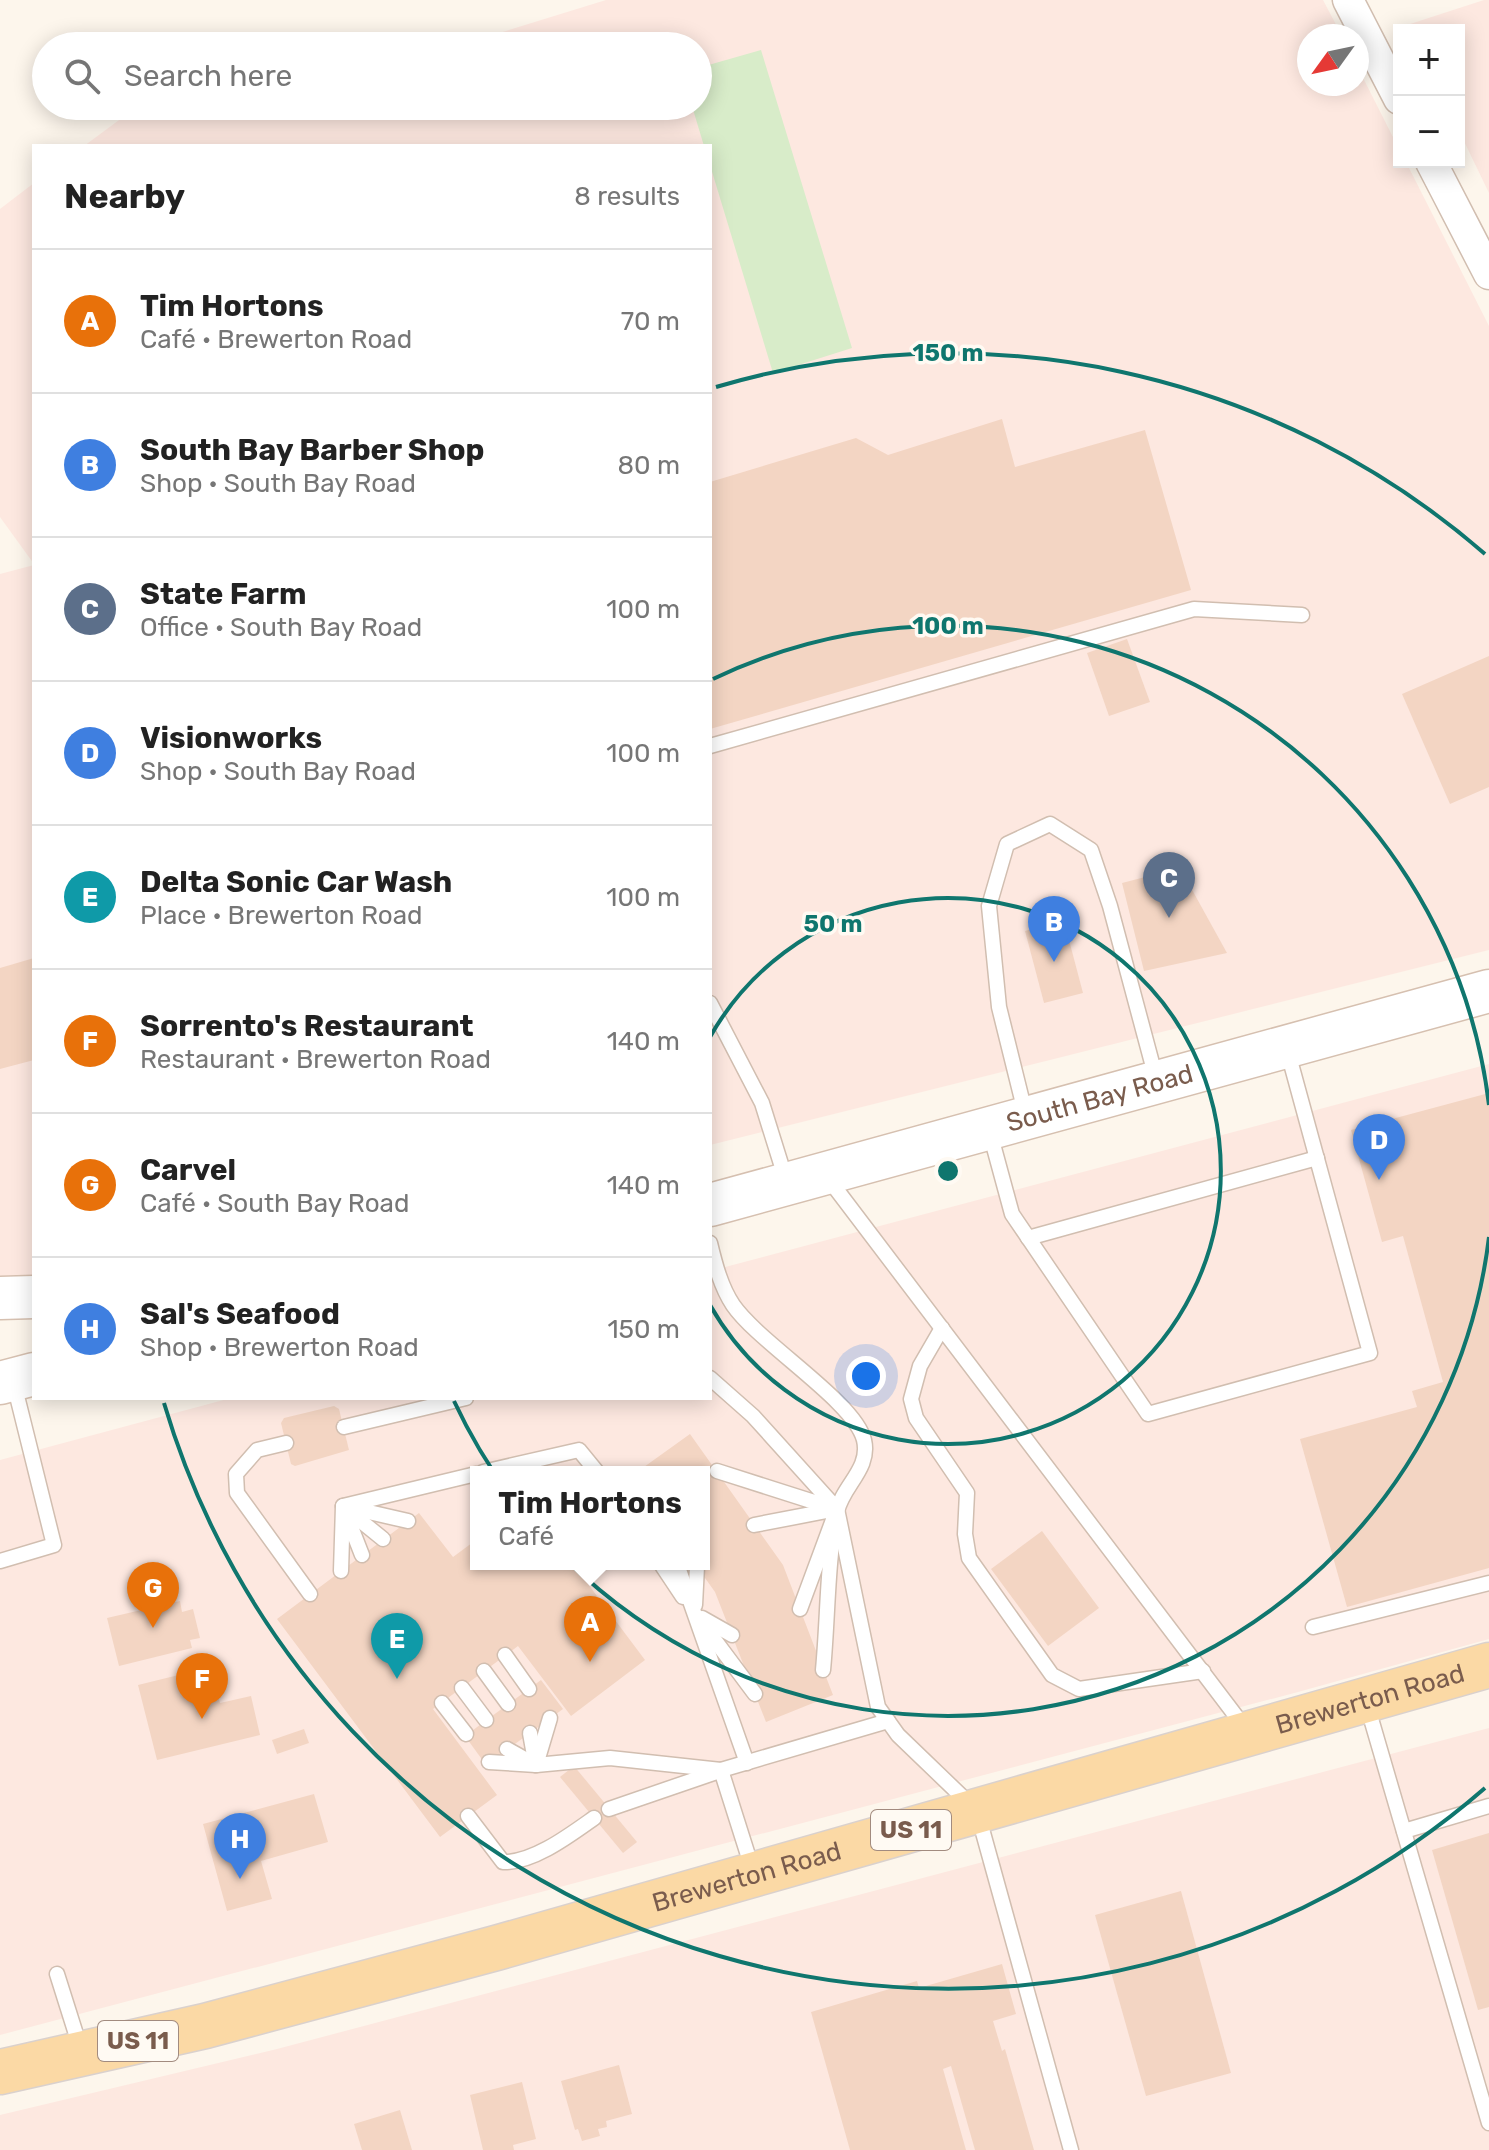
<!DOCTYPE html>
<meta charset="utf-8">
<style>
:root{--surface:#fff;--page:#f2f2f2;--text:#222;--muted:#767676;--line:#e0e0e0;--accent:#e76f51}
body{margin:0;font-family:Rubik,sans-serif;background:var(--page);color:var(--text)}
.controls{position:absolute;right:24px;top:24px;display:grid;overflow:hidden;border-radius:0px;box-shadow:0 4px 20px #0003}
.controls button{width:72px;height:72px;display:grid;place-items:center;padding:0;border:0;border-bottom:2px solid var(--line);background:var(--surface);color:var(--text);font:40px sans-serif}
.compass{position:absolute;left:1297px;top:24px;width:72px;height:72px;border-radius:50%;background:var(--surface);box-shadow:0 4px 20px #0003;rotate:237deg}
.you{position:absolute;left:866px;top:1376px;width:28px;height:28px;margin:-20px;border:6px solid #fff;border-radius:50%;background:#1a73e8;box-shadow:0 0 0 12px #1a73e833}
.badge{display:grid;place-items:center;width:52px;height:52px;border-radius:50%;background:var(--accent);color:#fff;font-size:26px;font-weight:700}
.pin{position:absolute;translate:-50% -66px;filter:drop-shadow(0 2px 4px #0008)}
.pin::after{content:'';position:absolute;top:42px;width:28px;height:24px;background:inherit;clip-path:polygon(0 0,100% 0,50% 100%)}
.popup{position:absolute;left:470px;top:1466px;width:240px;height:104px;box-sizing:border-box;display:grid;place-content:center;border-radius:0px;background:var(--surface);filter:drop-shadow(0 2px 6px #0005);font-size:26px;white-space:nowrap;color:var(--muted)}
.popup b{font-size:30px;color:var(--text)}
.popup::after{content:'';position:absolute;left:50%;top:100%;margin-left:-16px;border:16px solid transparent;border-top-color:var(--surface)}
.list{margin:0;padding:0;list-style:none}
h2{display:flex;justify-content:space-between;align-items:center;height:104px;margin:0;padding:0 32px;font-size:34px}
h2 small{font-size:26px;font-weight:400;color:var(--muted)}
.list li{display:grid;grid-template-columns:52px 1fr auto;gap:24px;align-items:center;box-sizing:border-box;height:144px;padding:0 32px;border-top:2px solid var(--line)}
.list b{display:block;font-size:30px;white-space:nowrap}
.list p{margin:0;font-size:26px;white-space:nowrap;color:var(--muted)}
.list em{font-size:26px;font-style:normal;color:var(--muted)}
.icon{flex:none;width:44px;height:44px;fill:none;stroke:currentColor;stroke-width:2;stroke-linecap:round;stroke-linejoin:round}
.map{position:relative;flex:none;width:1489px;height:2150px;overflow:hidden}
.search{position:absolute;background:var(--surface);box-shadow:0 4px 20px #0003;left:32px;top:32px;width:680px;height:88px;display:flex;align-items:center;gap:20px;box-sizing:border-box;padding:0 28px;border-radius:44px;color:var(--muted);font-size:30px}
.panel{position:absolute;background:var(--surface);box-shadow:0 4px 20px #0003;left:32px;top:144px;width:680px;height:1256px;border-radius:0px}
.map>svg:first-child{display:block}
.commercial{fill:#fde8e0;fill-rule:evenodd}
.green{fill:#d8ecc9}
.building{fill:#f3d5c3}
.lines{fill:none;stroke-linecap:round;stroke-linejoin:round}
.lane-casing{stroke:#d1beb0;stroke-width:17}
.street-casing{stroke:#d1beb0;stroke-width:33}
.secondary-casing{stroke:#d6c0b0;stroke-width:45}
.primary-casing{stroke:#dad1cd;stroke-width:47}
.lane{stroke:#fff;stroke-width:14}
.street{stroke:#fff;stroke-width:30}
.secondary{stroke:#fff;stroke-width:42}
.primary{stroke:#fbd9a5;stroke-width:44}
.ring{fill:none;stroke:#0f766e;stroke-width:4}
.labels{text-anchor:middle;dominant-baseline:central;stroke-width:7;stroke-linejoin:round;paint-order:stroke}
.shield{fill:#fffaf3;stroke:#a28b7f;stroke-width:2}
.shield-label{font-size:24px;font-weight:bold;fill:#7a5c4d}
.street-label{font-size:26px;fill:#7a5c4d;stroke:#fffaf3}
.centre{fill:#0f766e;stroke:#fffaf3;stroke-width:4}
.ring-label{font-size:24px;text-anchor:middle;font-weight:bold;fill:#0f766e;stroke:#fffaf3;stroke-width:7;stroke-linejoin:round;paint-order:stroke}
</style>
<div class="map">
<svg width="1489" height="2150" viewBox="0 0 1489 2150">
<rect width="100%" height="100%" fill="#fdf6ec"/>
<g class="commercial">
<path d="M606 0H1323L1342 36H1309V84H1357V66L1399 149V162H1406L1489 326V950L710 1145V146H84L138 106H244L248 110 261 106H698V46H457Z"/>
<path d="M1484 0H1489V193L1459 131V30H1410L1407 25Z"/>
<path d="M34 183V564L0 517V209Z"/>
<path d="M34 565V1275L0 1277V574Z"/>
<path d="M1489 1064V1639L1298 1692 0 2035V1460L231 1398H710V1271ZM476 1472H704V1564H476Z"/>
<path d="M1489 1728V2150H0V2115L277 2049Z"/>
</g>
<path class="green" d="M761 50 852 348 773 373 710 165V146H704L692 106H698V68Z"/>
<g class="building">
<path d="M1002 419 1015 467 1145 430 1191 590 710 729V482L856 438 888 455Z"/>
<path d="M1127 639 1150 702 1109 716 1087 653Z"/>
<path d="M1489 656V787L1450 804 1402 694Z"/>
<path d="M1180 868 1227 953 1144 971 1122 883Z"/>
<path d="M1064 921 1083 993 1044 1003 1025 931Z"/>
<path d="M34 958V1060L0 1069V968Z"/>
<path d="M1489 1093V1568L1347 1607 1300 1439 1417 1407 1412 1391 1443 1382 1403 1236 1382 1242 1351 1130Z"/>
<path d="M334 1406 339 1409 349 1450 295 1466 291 1464 281 1423 284 1418Z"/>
<path d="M690 1434 783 1565 833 1695 766 1722 715 1592 695 1564H704V1472H637Z"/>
<path d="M419 1513 453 1557 476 1540V1564H573L645 1660 571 1716 518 1646 433 1709 497 1795 440 1837 277 1619Z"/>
<path d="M1042 1531 1099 1608 1048 1646 991 1569Z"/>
<path d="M180 1601 182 1612 193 1609 200 1638 190 1640 192 1648 119 1666 107 1618Z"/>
<path d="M211 1667 220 1703 251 1696 260 1735 157 1760 138 1685Z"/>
<path d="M541 1680 563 1709 486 1765 465 1736Z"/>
<path d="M304 1729 309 1743 277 1754 272 1740Z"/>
<path d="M574 1766 637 1842 623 1853 560 1777Z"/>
<path d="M314 1794 328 1842 261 1861 272 1899 227 1911 203 1824Z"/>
<path d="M1489 1833V2007L1478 2010 1432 1850Z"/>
<path d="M1181 1891 1231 2073 1146 2096 1095 1915Z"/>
<path d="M1002 1964 1016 2014 993 2021 1002 2051 1005 2049 1034 2150H975L951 2066 943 2069 966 2150H850L811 2012 917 1981 919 1988Z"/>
<path d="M619 2065 632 2114 606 2121 607 2127 598 2129 600 2136 582 2141 578 2129 575 2130 561 2081Z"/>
<path d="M522 2082 536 2139 513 2145 514 2150H483L470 2095Z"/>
<path d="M400 2110 412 2150H362L354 2124Z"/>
</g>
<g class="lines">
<defs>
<g id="lane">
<path d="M710 746 1194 609 1302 615"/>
<path d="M710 1003 762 1103 786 1180"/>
<path d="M1026 1116 999 1007 989 906 1007 844 1050 824 1091 850 1110 906 1156 1078"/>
<path d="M990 1133 1012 1214 1148 1414 1370 1353 1287 1049"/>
<path d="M827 1177 1245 1728"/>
<path d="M1028 1238 1317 1158"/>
<path d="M710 1243C715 1264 721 1287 733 1305 759 1343 855 1402 864 1440 871 1469 842 1486 837 1512 827 1562 828 1618 823 1670"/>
<path d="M942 1328 920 1366 911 1399 916 1418 967 1493 965 1534 969 1558 1052 1675 1079 1689 1203 1671"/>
<path d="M710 1378 753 1416 837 1509 878 1707 898 1735 977 1811 1071 2150"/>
<path d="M344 1427 466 1398"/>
<path d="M286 1443 257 1450 236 1474 237 1493 310 1594"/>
<path d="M717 1471 833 1508"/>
<path d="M483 1472 579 1450 597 1472"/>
<path d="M343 1506 476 1474"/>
<path d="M347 1507 408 1521"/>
<path d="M346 1509 383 1539"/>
<path d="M346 1514 362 1555"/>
<path d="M754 1525 837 1509 800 1609"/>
<path d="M0 1561 54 1545 14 1384"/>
<path d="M661 1564 683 1597"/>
<path d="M677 1564 747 1763"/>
<path d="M341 1571 343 1506"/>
<path d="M695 1605 697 1566"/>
<path d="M702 1618 732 1635"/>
<path d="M702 1623 755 1694"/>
<path d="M1313 1627 1489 1583"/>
<path d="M505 1655 529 1689"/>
<path d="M484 1671 508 1704"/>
<path d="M462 1688 486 1720"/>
<path d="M442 1703 466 1734"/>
<path d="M1367 1705 1489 2123"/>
<path d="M530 1733 535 1761"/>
<path d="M507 1749 532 1763"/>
<path d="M489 1762 536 1765 610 1758 721 1770"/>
<path d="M536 1765 550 1718"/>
<path d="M609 1809 714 1773"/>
<path d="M468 1816 503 1862C533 1863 570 1835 594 1818"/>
<path d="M1404 1831 1489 1806"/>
<path d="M753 1871 721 1770 888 1721"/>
<path d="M57 1974 81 2050"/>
</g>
<g id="street">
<path d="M1348 0 1399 99"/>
<path d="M1431 162 1489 274"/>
</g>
<g id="secondary">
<path id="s1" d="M710 1205 1489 991"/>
<path d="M0 1298 34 1297"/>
<path d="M0 1383 34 1374"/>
</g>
<g id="primary">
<path id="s2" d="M0 2072 205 2026 496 1948 1489 1665"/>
</g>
</defs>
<use href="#lane" class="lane-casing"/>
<use href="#street" class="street-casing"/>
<use href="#secondary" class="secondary-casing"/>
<use href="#primary" class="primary-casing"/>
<use href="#lane" class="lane"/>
<use href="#street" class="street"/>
<use href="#secondary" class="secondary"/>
<use href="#primary" class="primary"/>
</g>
<g class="ring">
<path d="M710 1037A273 273 0 1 1 710 1305"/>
<path d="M1489 1237A545 545 0 0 1 454 1401M713 679A545 545 0 0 1 1489 1105"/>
<path d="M1485 1788A818 818 0 0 1 164 1403M716 387A818 818 0 0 1 1485 554"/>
</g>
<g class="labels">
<g class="shield">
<rect x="871" y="1810" width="80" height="40" rx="6"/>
<rect x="98" y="2021" width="80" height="40" rx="6"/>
</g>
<g class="shield-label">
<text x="911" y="1830">US 11</text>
<text x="138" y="2041">US 11</text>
</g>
<g class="street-label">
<text stroke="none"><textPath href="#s1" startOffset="404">South Bay Road</textPath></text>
<text stroke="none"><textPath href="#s2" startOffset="1420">Brewerton Road</textPath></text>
<text stroke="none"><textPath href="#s2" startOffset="772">Brewerton Road</textPath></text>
</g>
</g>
<circle cx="948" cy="1171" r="12" class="centre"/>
<g class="ring-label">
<text x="948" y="361">150 m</text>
<text x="948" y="634">100 m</text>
<text x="833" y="932">50 m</text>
</g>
</svg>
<div class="controls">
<button>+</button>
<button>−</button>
</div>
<svg class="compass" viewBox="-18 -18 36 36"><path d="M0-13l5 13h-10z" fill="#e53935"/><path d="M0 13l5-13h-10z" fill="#767676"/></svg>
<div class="you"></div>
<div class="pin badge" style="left:590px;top:1662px;background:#e8710a">A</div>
<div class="popup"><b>Tim Hortons</b>Café</div>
<div class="pin badge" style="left:1054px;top:962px;background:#3f7fe0">B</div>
<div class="pin badge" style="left:1169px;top:918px;background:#5c6f8a">C</div>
<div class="pin badge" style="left:1379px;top:1180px;background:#3f7fe0">D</div>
<div class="pin badge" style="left:397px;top:1679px;background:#0f9aa8">E</div>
<div class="pin badge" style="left:202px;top:1719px;background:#e8710a">F</div>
<div class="pin badge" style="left:153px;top:1628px;background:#e8710a">G</div>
<div class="pin badge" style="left:240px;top:1879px;background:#3f7fe0">H</div>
<div class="search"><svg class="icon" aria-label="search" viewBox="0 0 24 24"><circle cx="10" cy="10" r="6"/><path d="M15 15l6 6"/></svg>Search here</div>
<section class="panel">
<h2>Nearby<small>8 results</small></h2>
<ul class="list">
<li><span class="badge" style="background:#e8710a">A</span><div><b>Tim Hortons</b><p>Café · Brewerton Road</p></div><em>70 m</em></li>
<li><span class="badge" style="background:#3f7fe0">B</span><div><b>South Bay Barber Shop</b><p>Shop · South Bay Road</p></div><em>80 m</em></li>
<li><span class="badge" style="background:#5c6f8a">C</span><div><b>State Farm</b><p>Office · South Bay Road</p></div><em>100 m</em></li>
<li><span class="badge" style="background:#3f7fe0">D</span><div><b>Visionworks</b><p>Shop · South Bay Road</p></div><em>100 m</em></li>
<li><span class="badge" style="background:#0f9aa8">E</span><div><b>Delta Sonic Car Wash</b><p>Place · Brewerton Road</p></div><em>100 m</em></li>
<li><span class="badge" style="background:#e8710a">F</span><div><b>Sorrento's Restaurant</b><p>Restaurant · Brewerton Road</p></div><em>140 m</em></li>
<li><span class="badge" style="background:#e8710a">G</span><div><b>Carvel</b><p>Café · South Bay Road</p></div><em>140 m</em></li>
<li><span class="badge" style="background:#3f7fe0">H</span><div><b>Sal's Seafood</b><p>Shop · Brewerton Road</p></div><em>150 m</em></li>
</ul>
</section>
</div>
